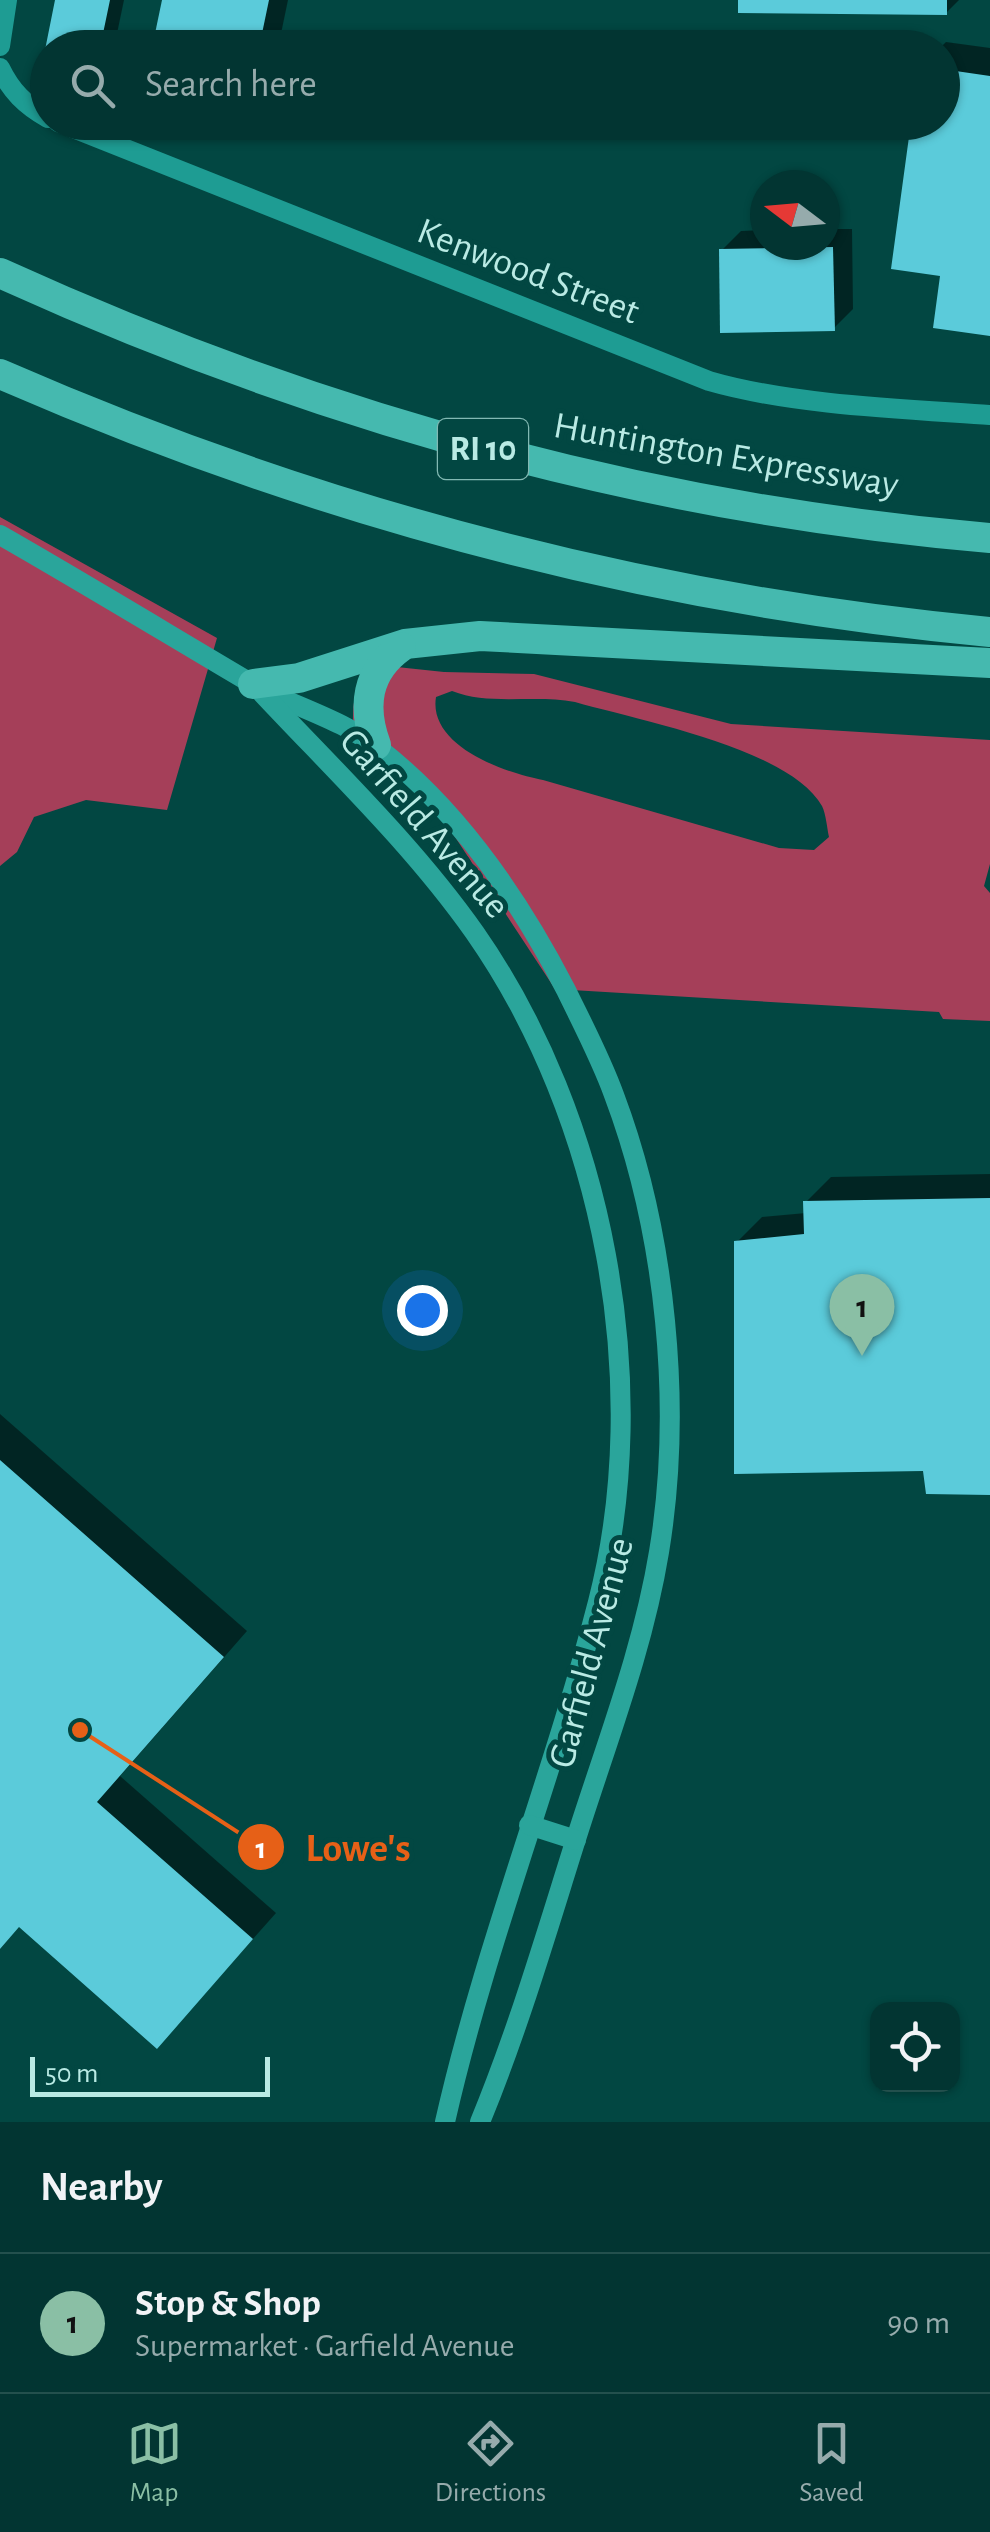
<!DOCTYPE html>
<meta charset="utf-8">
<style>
:root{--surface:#023532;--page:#0c3d3a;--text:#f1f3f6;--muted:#96abac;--line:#23504d;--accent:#8abfa5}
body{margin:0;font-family:"Alegreya Sans",sans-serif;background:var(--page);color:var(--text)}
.controls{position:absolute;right:30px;bottom:30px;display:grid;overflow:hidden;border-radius:20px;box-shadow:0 2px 8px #0004}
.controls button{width:90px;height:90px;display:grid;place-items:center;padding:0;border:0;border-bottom:2px solid var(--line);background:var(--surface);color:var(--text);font:50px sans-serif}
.compass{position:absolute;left:750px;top:170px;width:90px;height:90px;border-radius:50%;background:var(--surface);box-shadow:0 2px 8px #0004;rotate:286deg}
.scale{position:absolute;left:30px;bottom:25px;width:240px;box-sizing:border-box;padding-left:10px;border:5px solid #b9eae4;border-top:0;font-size:28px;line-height:35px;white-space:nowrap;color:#b9eae4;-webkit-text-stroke:8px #024742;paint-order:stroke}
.you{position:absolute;left:422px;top:1310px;width:35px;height:35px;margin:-25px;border:8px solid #fff;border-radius:50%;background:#1a73e8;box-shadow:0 0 0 15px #1a73e833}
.badge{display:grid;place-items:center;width:65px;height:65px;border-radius:50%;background:var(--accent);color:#111;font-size:32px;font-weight:700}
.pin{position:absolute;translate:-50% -82px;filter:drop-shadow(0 2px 5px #0008)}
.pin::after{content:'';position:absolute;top:52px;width:35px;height:30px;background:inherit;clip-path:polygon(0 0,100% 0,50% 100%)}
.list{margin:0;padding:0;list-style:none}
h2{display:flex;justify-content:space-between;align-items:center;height:130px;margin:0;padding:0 40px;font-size:42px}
h2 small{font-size:32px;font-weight:400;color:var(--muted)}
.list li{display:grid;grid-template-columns:65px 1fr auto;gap:30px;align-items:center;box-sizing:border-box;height:140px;padding:0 40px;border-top:2px solid var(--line)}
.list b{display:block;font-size:38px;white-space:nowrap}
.list p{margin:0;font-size:32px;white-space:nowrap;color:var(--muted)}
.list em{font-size:32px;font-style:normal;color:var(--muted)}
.icon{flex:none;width:55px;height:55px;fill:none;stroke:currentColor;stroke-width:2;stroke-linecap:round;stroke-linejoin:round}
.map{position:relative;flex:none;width:990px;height:2122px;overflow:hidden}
.search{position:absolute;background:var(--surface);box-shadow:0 2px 8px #0004;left:30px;right:30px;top:30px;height:110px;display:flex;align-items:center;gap:25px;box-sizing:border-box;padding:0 35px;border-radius:55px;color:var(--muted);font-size:38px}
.sheet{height:270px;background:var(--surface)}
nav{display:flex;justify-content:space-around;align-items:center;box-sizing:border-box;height:140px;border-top:2px solid var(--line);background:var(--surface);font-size:28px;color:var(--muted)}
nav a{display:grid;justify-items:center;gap:5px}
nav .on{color:var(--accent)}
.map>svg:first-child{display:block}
.forest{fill:#a53f59;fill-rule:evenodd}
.shadow{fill:#0007}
.building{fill:#5bcbda}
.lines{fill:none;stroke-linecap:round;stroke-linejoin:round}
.street{stroke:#1e9c93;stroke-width:20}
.secondary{stroke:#2aa59b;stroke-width:20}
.highway{stroke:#45b9af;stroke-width:30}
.labels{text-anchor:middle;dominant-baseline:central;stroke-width:10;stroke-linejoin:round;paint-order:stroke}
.shield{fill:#024742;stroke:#82b9b3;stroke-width:2.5}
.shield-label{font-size:35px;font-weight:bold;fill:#b9eae4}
.street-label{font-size:38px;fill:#b9eae4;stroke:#024742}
.leader{fill:none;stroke:#e66017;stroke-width:4}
.callout-dot{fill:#e66017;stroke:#024742;stroke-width:4}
.mark-label{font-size:30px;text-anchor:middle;font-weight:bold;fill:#fff}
.callout-label{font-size:40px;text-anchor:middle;font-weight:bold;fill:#e66017;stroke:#024742;stroke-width:10;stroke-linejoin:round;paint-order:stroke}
</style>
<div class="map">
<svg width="990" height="2122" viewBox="0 0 990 2122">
<rect width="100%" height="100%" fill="#024742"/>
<g class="forest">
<path d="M0 517 217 638 167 810 86 800 34 817 17 852 0 866Z"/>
<path d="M378 665 444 672 534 674 731 724 990 740V864L984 886 990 893V1021L943 1019 939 1012 555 989 432 802 353 732C353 699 352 688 378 665ZM452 691C489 706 535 694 575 702 637 720 789 748 822 806 826 814 827 828 829 837L814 850 779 848 543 780C505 773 428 746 436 697Z"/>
</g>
<g class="shadow">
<path d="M57 0H124L114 48H48Z"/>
<path d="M164 0H288L278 48H155Z"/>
<path d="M740 0H959L946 13Z"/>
<path d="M946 42 990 48V334L943 274 940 48Z"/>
<path d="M825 229H852L853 309 834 328 722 250 741 231 765 230V245H825Z"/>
<path d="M990 1174V1492L926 1469 737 1242 762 1217 806 1213V1202L831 1177Z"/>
<path d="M0 1414 247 1631 120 1776 276 1913 181 2020 20 1925 0 1949Z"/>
</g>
<g class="building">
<path d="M55 0H110L100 48H48V66L42 65Z"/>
<path d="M162 0H269L259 48H152Z"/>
<path d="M738 0H947V15L738 13Z"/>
<path d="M942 69 990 76V336L933 328 940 276 891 269 911 122H942Z"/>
<path d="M833 247 835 331 720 333 719 249Z"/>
<path d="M990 1198V1495L926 1494 923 1471 734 1474V1241L804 1234 803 1201Z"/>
<path d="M0 1460 224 1657 97 1802 253 1939 157 2049 19 1927 0 1949Z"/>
</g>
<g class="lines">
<g class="street">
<path d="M0 46 7 0"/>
<path d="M0 68C11 91 25 105 48 118"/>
<path d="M58 122 709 381C792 405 903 409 990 415"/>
</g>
<g class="secondary">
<path d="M0 535C84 583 166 633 249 682 290 706 341 718 378 748 458 810 520 901 566 990 583 1025 601 1059 614 1095 666 1233 683 1407 659 1552 643 1650 606 1744 576 1839 546 1934 518 2030 480 2122"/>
<path d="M261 692C334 770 413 845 475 933 604 1118 654 1383 598 1602 553 1777 485 1945 445 2122"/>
<path d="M529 1825 576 1840"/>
</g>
<g class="highway">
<path d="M0 273C314 416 646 509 990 538"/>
<path d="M0 374C316 512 647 600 990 632"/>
<path d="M253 684 299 678 405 644 480 636 990 663"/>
<path d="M376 745C362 707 366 672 401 647"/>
</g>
</g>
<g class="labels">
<rect class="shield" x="438" y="419" width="90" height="60" rx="8"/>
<g class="shield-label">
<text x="483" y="449">RI 10</text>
</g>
<g class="street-label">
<text transform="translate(528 272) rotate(21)">Kenwood Street</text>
<text transform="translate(726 456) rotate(10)">Huntington Expressway</text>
<text transform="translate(424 824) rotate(49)">Garfield Avenue</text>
<text transform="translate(592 1653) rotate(-75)">Garfield Avenue</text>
</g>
</g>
<path class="leader" d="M80 1730L261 1847"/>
<g class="callout-dot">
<circle cx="80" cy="1730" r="10"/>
<circle cx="261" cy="1847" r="25"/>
</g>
<g class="mark-label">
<text x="261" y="1858">1</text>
</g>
<g class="callout-label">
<text x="358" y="1861">Lowe's</text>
</g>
</svg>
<div class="controls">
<button><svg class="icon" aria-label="locate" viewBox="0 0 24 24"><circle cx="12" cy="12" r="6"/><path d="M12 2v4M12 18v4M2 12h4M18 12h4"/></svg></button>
</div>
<svg class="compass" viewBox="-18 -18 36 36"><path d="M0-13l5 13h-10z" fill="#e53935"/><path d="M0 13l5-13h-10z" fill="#96abac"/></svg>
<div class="scale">50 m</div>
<div class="you"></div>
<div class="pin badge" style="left:862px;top:1356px">1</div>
<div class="search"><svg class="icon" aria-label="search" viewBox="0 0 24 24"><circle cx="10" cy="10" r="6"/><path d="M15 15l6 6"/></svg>Search here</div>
</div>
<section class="sheet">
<h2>Nearby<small></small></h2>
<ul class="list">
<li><span class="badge">1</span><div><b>Stop &amp; Shop</b><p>Supermarket · Garfield Avenue</p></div><em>90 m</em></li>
</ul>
</section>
<nav>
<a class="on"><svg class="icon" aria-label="map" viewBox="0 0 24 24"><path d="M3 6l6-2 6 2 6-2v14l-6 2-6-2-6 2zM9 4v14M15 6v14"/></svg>Map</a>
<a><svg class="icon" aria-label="directions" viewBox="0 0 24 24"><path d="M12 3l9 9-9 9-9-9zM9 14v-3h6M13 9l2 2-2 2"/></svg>Directions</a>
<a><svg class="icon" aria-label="saved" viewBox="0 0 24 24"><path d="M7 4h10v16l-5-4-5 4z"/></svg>Saved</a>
</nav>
